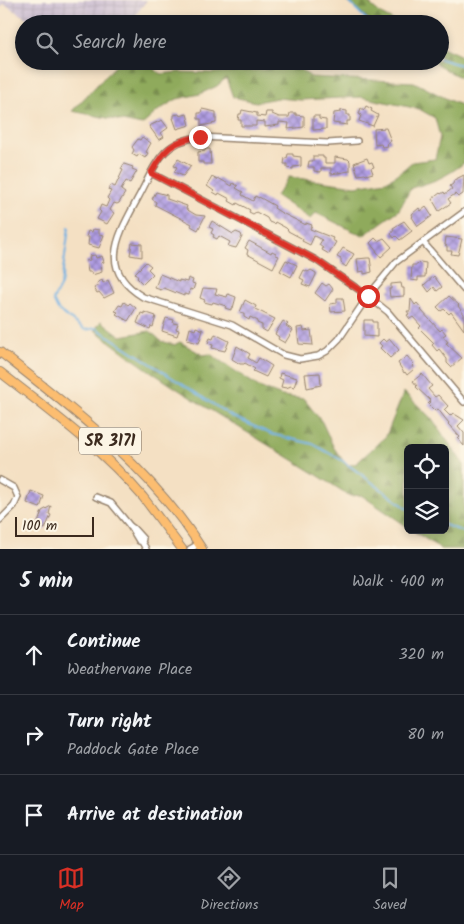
<!DOCTYPE html>
<meta charset="utf-8">
<style>
:root{--surface:#171b24;--page:#242831;--text:#f1f3f6;--muted:#9ea1a6;--line:#363941;--accent:#d93025}
body{margin:0;font-family:Kalam,sans-serif;background:var(--page);color:var(--text)}
.controls{position:absolute;right:15px;bottom:15px;display:grid;overflow:hidden;border-radius:8px;box-shadow:0 2px 8px #0003}
.controls button{width:45px;height:45px;display:grid;place-items:center;padding:0;border:0;border-bottom:1px solid var(--line);background:var(--surface);color:var(--text);font:25px sans-serif}
.scale{position:absolute;left:15px;bottom:12px;width:79px;box-sizing:border-box;padding-left:5px;border:2px solid #3b2a1e;border-top:0;font-size:14px;line-height:18px;white-space:nowrap;color:#3b2a1e;-webkit-text-stroke:4px #fcf5e5;paint-order:stroke}
.stop{position:absolute;width:15px;height:15px;margin:-11px;border:4px solid #d93025;border-radius:50%;background:#fff}
.stop.end{background:#d93025;border-color:#fff;box-shadow:0 1px 5px #0008}
.list{margin:0;padding:0;list-style:none}
h2{display:flex;justify-content:space-between;align-items:center;height:65px;margin:0;padding:0 20px;font-size:21px}
h2 small{font-size:16px;font-weight:400;color:var(--muted)}
.list li{display:grid;grid-template-columns:32px 1fr auto;gap:15px;align-items:center;box-sizing:border-box;height:80px;padding:0 20px;border-top:1px solid var(--line)}
.list b{display:block;font-size:19px;white-space:nowrap}
.list p{margin:0;font-size:16px;white-space:nowrap;color:var(--muted)}
.list em{font-size:16px;font-style:normal;color:var(--muted)}
.icon{flex:none;width:28px;height:28px;fill:none;stroke:currentColor;stroke-width:2;stroke-linecap:round;stroke-linejoin:round}
.map{position:relative;flex:none;width:464px;height:549px;overflow:hidden}
.search{position:absolute;background:var(--surface);box-shadow:0 2px 8px #0003;left:15px;right:15px;top:15px;height:55px;display:flex;align-items:center;gap:12px;box-sizing:border-box;padding:0 18px;border-radius:28px;color:var(--muted);font-size:19px}
.sheet{height:305px;background:var(--surface)}
nav{display:flex;justify-content:space-around;align-items:center;box-sizing:border-box;height:70px;border-top:1px solid var(--line);background:var(--surface);font-size:14px;color:var(--muted)}
nav a{display:grid;justify-items:center;gap:2px}
nav .on{color:var(--accent)}
.map>svg:first-child{display:block}
.industrial{fill:url(#industrial-grid)}
.forest{fill:url(#forest-firs);stroke:#656a3d}
.lines{fill:none;stroke-linecap:round;stroke-linejoin:round}
.stream{stroke:#6fb0e3;stroke-width:2}
.building{fill:url(#building-cross-hatch)}
.minor-casing{stroke:#988570;stroke-width:8}
.primary-casing{stroke:#988570;stroke-width:10}
.minor{stroke:#fff;stroke-width:5}
.primary{stroke:#fcbd6f;stroke-width:8}
.route{stroke:#d93025;stroke-width:6}
.labels{text-anchor:middle;dominant-baseline:central;stroke-width:4;stroke-linejoin:round;paint-order:stroke}
.shield{fill:#fcf5e5;stroke:#75675a;stroke-width:1}
.shield-label{font-size:16px;font-weight:bold;fill:#3b2a1e}
</style>
<div class="map">
<svg width="464" height="549" viewBox="0 0 464 549">
<defs>
<pattern id="industrial-grid" width="8" height="8" patternUnits="userSpaceOnUse" patternTransform="scale(1.25)"><rect width="8" height="8" fill="#ccbed3"/><path d="M0 4h8M4 0v8" fill="none" stroke="#b0a3b5"/></pattern>
<pattern id="forest-firs" width="22" height="20" patternUnits="userSpaceOnUse" patternTransform="scale(1.25)"><rect width="22" height="20" fill="#8faa5c"/><path d="M5 1l3.5 6h-7zM16 11l3.5 6h-7z" fill="#768b4b"/></pattern>
<pattern id="building-cross-hatch" width="8" height="8" patternUnits="userSpaceOnUse" patternTransform="scale(1.25)"><rect width="8" height="8" fill="#b09de3"/><path d="M0 0l8 8M0 8l8-8" fill="none" stroke="#9080b7"/></pattern>
</defs>
<rect width="100%" height="100%" fill="#fcf5e5"/>
<filter id="ink" filterUnits="userSpaceOnUse"><feTurbulence type="fractalNoise" baseFrequency=".02" numOctaves="2"/><feDisplacementMap in="SourceGraphic" scale="10" xChannelSelector="R" yChannelSelector="G"/><feConvolveMatrix kernelMatrix="1 2 1 2 8 2 1 2 1" color-interpolation-filters="sRGB"/></filter>
<filter id="wash" filterUnits="userSpaceOnUse"><feTurbulence type="fractalNoise" baseFrequency=".0096" numOctaves="4" result="noise"/><feDisplacementMap in="SourceGraphic" scale="20" xChannelSelector="R" yChannelSelector="G"/><feGaussianBlur stdDeviation="1.12" result="paint"/><feColorMatrix in="noise" values="0 0 0 0 0 0 0 0 0 0 0 0 0 0 0 0 0 1.4 0 .05"/><feComposite in="paint" operator="in"/></filter>
<g filter="url(#wash)">
<rect width="100%" height="100%" fill="#f4e0c3"/>
<path class="industrial" d="M0 0H147L129 24H36L4 4 0 9Z"/>
<g class="forest">
<path d="M345 0H365L381 14 400 24H375Z"/>
<path d="M440 46 464 57V79L448 71 433 61H440Z"/>
<path d="M120 61H159L154 69 161 74 179 72 212 73 260 70 294 65 311 77 414 82 453 102 464 106V163C446 177 433 182 411 188L399 210 363 236 316 213 310 219 276 196 289 177 356 186 386 181 398 174 412 162 435 159 440 137 435 118 419 109 361 97 301 100 277 98 256 102 233 97 226 78 217 86 200 94 177 99 159 110 142 125 72 111Z"/>
<path d="M101 321 121 336 150 331 161 341 174 345 180 342 203 355 210 354 259 387 282 396 304 399 322 422 334 448 347 466 357 463 386 436 404 392 432 419 464 465V549H441L412 530H445V448H408V527L361 495 350 496C265 440 174 394 95 330Z"/>
</g>
<g class="lines">
<g class="stream">
<path d="M347 0 371 24"/>
<path d="M440 59 464 66"/>
<path d="M69 227 61 285 53 300 58 310 85 330 96 328 231 416 271 434 313 444 343 461 408 509"/>
<path d="M445 525 464 532"/>
</g>
</g>
<g id="blocks">
<g class="building">
<path d="M366 106 372 109 371 111 378 115 373 126 359 121 361 115 359 114 361 108 364 110Z"/>
<path d="M202 109 216 112V123L201 126V119H198V113H201Z"/>
<path d="M242 110 257 113V116L265 117 266 112H272V114L279 117H289L290 113H296V115L304 116V127L288 129 289 123 279 122V125L265 127V122L256 121V126H241V120H238L239 114H241Z"/>
<path d="M341 110 347 111V115H350V121H347V125L333 123 334 113 341 112Z"/>
<path d="M179 114 180 116 187 114 190 125 177 129 173 118H174V115Z"/>
<path d="M313 116H319V119L326 120V129L313 130Z"/>
<path d="M162 120 168 128 161 133 164 137 159 140 149 126Z"/>
<path d="M386 128 391 141 387 143 388 146 382 147 381 144 375 145 374 129Z"/>
<path d="M142 137 151 143 146 152 148 153 145 158 139 154 137 157 132 154 134 150 132 147 138 139 140 140Z"/>
<path d="M205 149H210L211 164H203V162H198V152L205 151Z"/>
<path d="M288 154H293V156L301 157V166L293 167V169L287 168V164H284L285 158H287Z"/>
<path d="M313 156H323V158H325V163H335V157L348 159 350 161V171L331 174V168H321V172L314 171V167H308L309 161H313Z"/>
<path d="M367 158 369 163 372 162 374 167 371 168 373 173 366 175 365 174 358 175 354 163Z"/>
<path d="M178 159 191 166 183 176 174 172 177 167 174 166Z"/>
<path d="M124 164 133 167 132 169 137 171 130 183 126 181 121 190 125 193 119 203 117 204 114 203 110 210 114 213 107 224 97 219 101 212 99 210 101 205 106 207 109 200 107 198 111 191 108 190 111 185 115 187 123 170 121 169Z"/>
<path d="M464 175 463 194 458 197 455 194 448 199 451 203 439 211 432 199 440 193 441 194 444 192 445 194 452 189 450 186 453 184 454 180Z"/>
<path d="M212 177 217 180 218 178 232 186 233 183 238 186 236 188 243 192 242 195 253 201 255 196 259 198V197L275 206 274 208 280 212 306 225V223L312 225 310 229 333 238 332 240 336 242 329 254 322 250 323 248 319 245 322 240 314 236 310 245 302 241 303 239 288 231V230L286 228 275 222 274 224 269 222 267 218 256 212 253 214 249 212 250 210 237 203 236 205 229 201 230 199 219 193 218 195 213 192 214 191 207 186Z"/>
<path d="M156 192 167 195V199L187 206 186 209 196 215 205 216 198 230 191 226 192 224 155 205 156 202 152 199Z"/>
<path d="M426 207 432 216 418 226 412 217 413 216 412 214 419 208 421 211Z"/>
<path d="M212 221 233 234 236 232 241 234 242 237 236 248 228 246 230 242 219 236 217 239 213 237 214 235 211 233 213 229 209 227Z"/>
<path d="M404 221 412 231 400 240 396 236 394 238 391 234 394 230 393 228Z"/>
<path d="M93 229 99 230V234L104 235 99 248 88 245 89 237H86L88 231 92 232Z"/>
<path d="M446 237 462 239 458 255 451 254 452 251H447V246L445 245Z"/>
<path d="M375 238 378 241 384 238 392 247 381 257 370 243Z"/>
<path d="M249 241 271 253 272 251 276 253V255L279 256 273 268 247 254 248 250 245 248Z"/>
<path d="M132 243 142 244V257L130 255Z"/>
<path d="M343 248 354 254 346 267 341 263V259L337 257Z"/>
<path d="M95 255 96 258 102 256 104 262 101 263 102 272 92 275 91 272H88L86 261 90 260 89 256Z"/>
<path d="M367 258H370L372 272 364 274V271L359 272 357 259Z"/>
<path d="M286 260 297 265 291 277 280 271Z"/>
<path d="M146 262 151 266 148 269 153 274 143 284 137 278 138 277 135 273Z"/>
<path d="M420 262 426 263 425 277H418V281L411 280 412 265H417Z"/>
<path d="M304 270 308 272 311 270 316 273V275L310 287 302 284 304 280 300 278Z"/>
<path d="M160 274 179 282V280L187 282 188 278 193 280 192 283 195 284 193 290 190 289 189 295 184 294V296L164 288 161 290 155 288Z"/>
<path d="M434 276 442 287 437 291 434 287 429 292 424 285Z"/>
<path d="M102 280 103 283 108 280 114 293 104 298 99 292 97 293 94 288 98 286 97 283Z"/>
<path d="M322 283 326 286 329 284 333 289 325 301 315 293Z"/>
<path d="M401 283 402 288H404V296L390 297 389 289H391V284Z"/>
<path d="M203 288 217 289 215 294 227 297 228 294 236 297 233 308H231V310L225 308 226 306 213 302 212 304 204 302 205 300 200 298Z"/>
<path d="M449 296 459 305 458 306 464 314V330L451 312 449 314 444 309 441 311 437 307Z"/>
<path d="M337 298H343L345 311 331 312 330 304 337 303Z"/>
<path d="M411 299 415 305 417 303 422 309 421 310 440 331 442 329 446 334 443 336 448 342 446 343 462 358 451 367 447 363V359L439 349 437 351 432 345 434 343 419 328 421 326 413 317 410 319 407 315 409 314 407 311H410Z"/>
<path d="M245 300 256 306 255 309 275 319 267 332 262 329V325L257 323 258 321 250 317 249 320 244 317V313L240 312Z"/>
<path d="M124 302 128 305 130 303 136 308 128 321 116 314 118 312 115 311 119 305 122 306Z"/>
<path d="M144 312 156 316 153 327 151 326 150 329 137 323 141 313 144 314Z"/>
<path d="M166 318 174 320 173 323 178 324 176 329 179 330 177 336 162 331Z"/>
<path d="M364 320H373V322H377V337L364 336Z"/>
<path d="M283 321 288 324 286 326 293 330 285 343 278 339 279 337 275 334Z"/>
<path d="M196 327 203 330 199 343 187 340 190 328 195 330Z"/>
<path d="M303 327 304 331 311 330 313 345 299 344 297 328Z"/>
<path d="M215 334 229 341 225 351 212 348 213 345 208 343 210 338 213 339Z"/>
<path d="M383 339 386 342 390 339 399 350 390 358 380 348 382 346 379 343Z"/>
<path d="M237 346 250 354 248 358 256 363 259 358 272 366 266 377 253 371 255 369 245 363 244 364H240L232 359Z"/>
<path d="M407 356 414 364 412 366 414 369 407 375 405 372 404 373 398 363Z"/>
<path d="M280 373 297 378 294 387 291 386 286 388 281 387 283 380 279 378Z"/>
<path d="M320 373 321 385 307 388 305 374Z"/>
<path d="M422 374 432 386 428 389 435 397 438 395 448 406 444 410 450 416 453 413 464 420 458 426 464 433V446L458 439 460 437 448 424 449 423 444 417 438 409 435 411 428 404 431 401 416 387 417 386 413 381Z"/>
<path d="M31 491 44 496 40 508 27 503Z"/>
<path d="M51 506 49 514 51 515 45 529 37 526 42 511Z"/>
</g>
</g>
</g>
<g filter="url(#ink)">
<use href="#blocks" fill-opacity="0" stroke="#988570" stroke-width="1"/>
<g class="lines">
<defs>
<g id="minor">
<path d="M357 141 328 143 200 137C160 141 155 167 138 198 119 234 96 269 143 297L232 325 284 355 300 359 318 356 327 351 339 339 368 296 396 262 464 212"/>
<path d="M151 173 316 260 368 296 388 312 464 402"/>
<path d="M423 242 464 290"/>
<path d="M0 480 14 488 18 497 14 506 0 520"/>
<path d="M96 497 111 503 130 526"/>
<path d="M142 542 139 541 130 526 133 528 143 539 142 542 146 549"/>
<path d="M190 549 199 544"/>
</g>
<g id="primary">
<path d="M0 352C74 410 151 468 202 549"/>
<path d="M0 372C49 410 102 449 143 497 156 514 169 532 182 549"/>
</g>
</defs>
<use href="#minor" class="minor-casing"/>
<use href="#primary" class="primary-casing"/>
<use href="#minor" class="minor"/>
<use href="#primary" class="primary"/>
</g>
</g>
<g class="lines" filter="url(#ink)">
<path class="route" d="M200 137C172 140 164 150 151 173L316 260 368 296"/>
</g>
<g class="labels">
<rect class="shield" x="79" y="427.5" width="62" height="27" rx="4"/>
<g class="shield-label">
<text x="110" y="441">SR 3171</text>
</g>
</g>
</svg>
<div class="controls">
<button><svg class="icon" aria-label="locate" viewBox="0 0 24 24"><circle cx="12" cy="12" r="6"/><path d="M12 2v4M12 18v4M2 12h4M18 12h4"/></svg></button>
<button><svg class="icon" aria-label="layers" viewBox="0 0 24 24"><path d="M12 4l9 5-9 5-9-5zM3 14l9 5 9-5"/></svg></button>
</div>
<div class="scale">100 m</div>
<div class="stop" style="left:368px;top:296px"></div>
<div class="stop end" style="left:200px;top:137px"></div>
<div class="search"><svg class="icon" aria-label="search" viewBox="0 0 24 24"><circle cx="10" cy="10" r="6"/><path d="M15 15l6 6"/></svg>Search here</div>
</div>
<section class="sheet">
<h2>5 min<small>Walk · 400 m</small></h2>
<ul class="list">
<li><svg class="icon" aria-label="ahead" viewBox="0 0 24 24"><path d="M12 20V5M6 11l6-6 6 6"/></svg><div><b>Continue</b><p>Weathervane Place</p></div><em>320 m</em></li>
<li><svg class="icon" aria-label="right" viewBox="0 0 24 24"><path d="M7 20v-9h11M14 6l5 5-5 5"/></svg><div><b>Turn right</b><p>Paddock Gate Place</p></div><em>80 m</em></li>
<li><svg class="icon" aria-label="arrive" viewBox="0 0 24 24"><path d="M6 21V4h12l-3 4 3 4H6"/></svg><div><b>Arrive at destination</b></div></li>
</ul>
</section>
<nav>
<a class="on"><svg class="icon" aria-label="map" viewBox="0 0 24 24"><path d="M3 6l6-2 6 2 6-2v14l-6 2-6-2-6 2zM9 4v14M15 6v14"/></svg>Map</a>
<a><svg class="icon" aria-label="directions" viewBox="0 0 24 24"><path d="M12 3l9 9-9 9-9-9zM9 14v-3h6M13 9l2 2-2 2"/></svg>Directions</a>
<a><svg class="icon" aria-label="saved" viewBox="0 0 24 24"><path d="M7 4h10v16l-5-4-5 4z"/></svg>Saved</a>
</nav>
